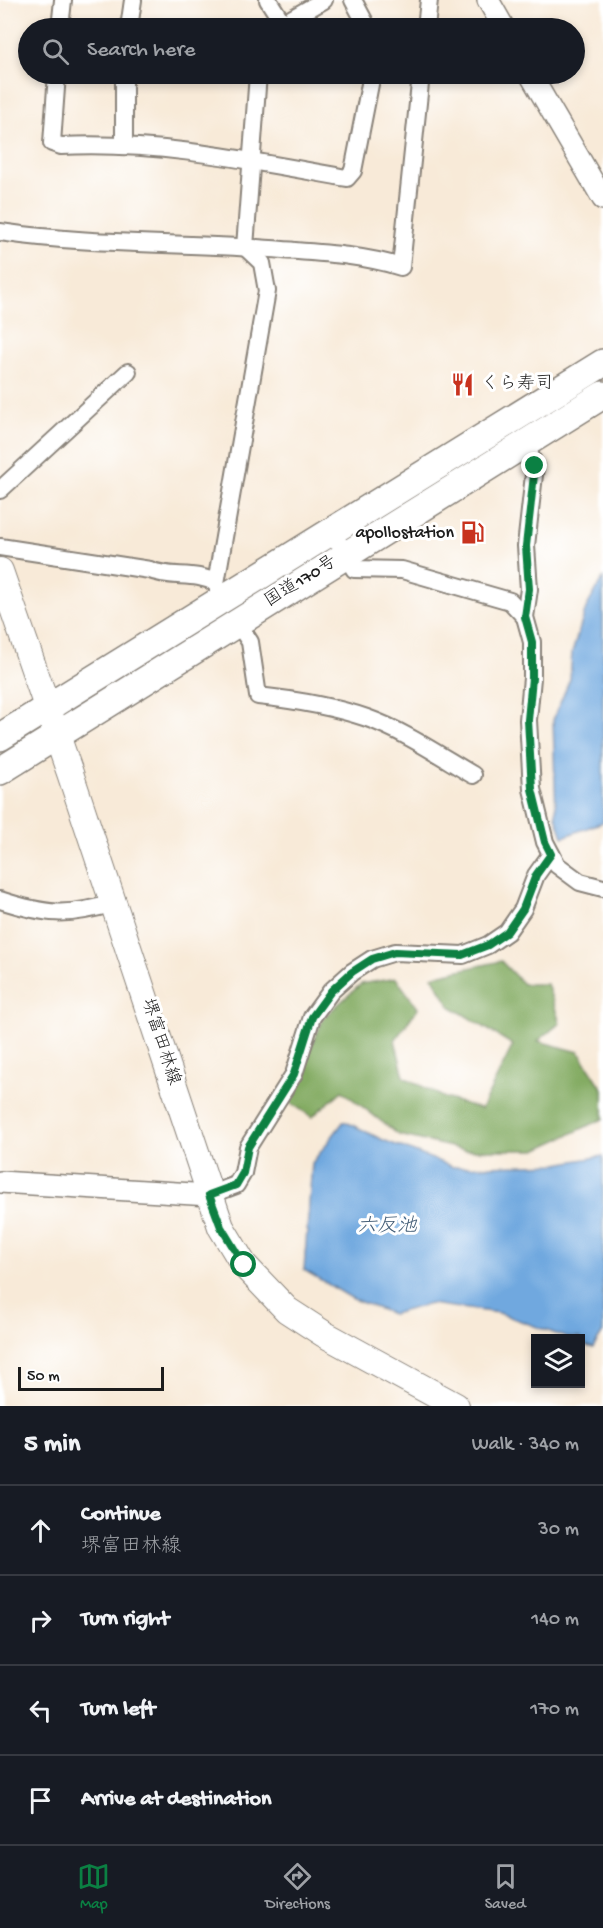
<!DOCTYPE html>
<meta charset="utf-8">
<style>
:root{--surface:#171b24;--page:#242831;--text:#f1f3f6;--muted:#9ea1a6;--line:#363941;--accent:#0b8043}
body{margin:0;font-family:"Gochi Hand","Klee One",sans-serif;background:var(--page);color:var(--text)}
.controls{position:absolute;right:18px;bottom:18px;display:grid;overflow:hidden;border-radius:0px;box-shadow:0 3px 9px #0003}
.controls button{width:54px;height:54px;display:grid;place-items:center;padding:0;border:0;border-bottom:2px solid var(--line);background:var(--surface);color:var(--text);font:30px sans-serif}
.scale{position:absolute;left:18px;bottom:15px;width:146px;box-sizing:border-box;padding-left:6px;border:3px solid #1c1c1c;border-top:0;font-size:16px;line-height:21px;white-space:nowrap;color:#1c1c1c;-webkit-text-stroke:4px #fff;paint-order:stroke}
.stop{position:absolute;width:18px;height:18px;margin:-14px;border:4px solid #0b8043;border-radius:50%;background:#fff}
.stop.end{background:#0b8043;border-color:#fff;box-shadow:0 2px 6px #0008}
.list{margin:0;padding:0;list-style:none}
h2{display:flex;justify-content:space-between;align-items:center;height:78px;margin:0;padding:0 24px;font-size:26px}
h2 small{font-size:20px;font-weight:400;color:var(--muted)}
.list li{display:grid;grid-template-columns:39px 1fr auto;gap:18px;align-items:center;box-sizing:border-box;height:90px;padding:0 24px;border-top:2px solid var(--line)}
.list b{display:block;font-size:22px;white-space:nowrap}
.list p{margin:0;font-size:20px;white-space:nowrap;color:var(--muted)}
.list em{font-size:20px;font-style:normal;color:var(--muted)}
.icon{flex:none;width:33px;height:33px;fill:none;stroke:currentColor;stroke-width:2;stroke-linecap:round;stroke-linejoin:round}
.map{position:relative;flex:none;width:603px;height:1406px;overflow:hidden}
.search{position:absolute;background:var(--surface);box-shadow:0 3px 9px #0003;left:18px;right:18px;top:18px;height:66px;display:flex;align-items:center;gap:15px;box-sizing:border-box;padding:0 21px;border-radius:33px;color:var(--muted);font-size:22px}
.sheet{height:438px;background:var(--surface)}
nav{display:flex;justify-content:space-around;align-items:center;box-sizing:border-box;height:84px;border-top:2px solid var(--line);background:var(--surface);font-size:16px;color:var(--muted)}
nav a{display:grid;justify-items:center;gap:3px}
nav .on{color:var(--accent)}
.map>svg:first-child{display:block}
.forest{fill:#84ac63;stroke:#506440;stroke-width:1.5}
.water{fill:#6fa8df;stroke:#46627e;stroke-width:1.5}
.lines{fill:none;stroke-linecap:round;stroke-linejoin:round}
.minor-casing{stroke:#8a837a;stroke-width:20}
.tertiary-casing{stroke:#8a837a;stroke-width:24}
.primary-casing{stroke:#8a837a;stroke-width:28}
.trunk-casing{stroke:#8a837a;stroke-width:30}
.minor{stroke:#fff;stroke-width:16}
.tertiary{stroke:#fff;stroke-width:21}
.primary{stroke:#fff;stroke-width:26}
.trunk{stroke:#fff;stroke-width:27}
.route{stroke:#0b8043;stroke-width:8}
.labels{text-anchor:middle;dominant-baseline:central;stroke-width:6;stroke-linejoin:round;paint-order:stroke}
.poi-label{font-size:18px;fill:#1c1c1c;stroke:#fff;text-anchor:start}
.street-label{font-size:18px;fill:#1c1c1c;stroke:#fff}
.water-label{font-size:20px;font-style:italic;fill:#415b74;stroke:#fff}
</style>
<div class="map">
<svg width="603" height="1406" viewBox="0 0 603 1406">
<rect width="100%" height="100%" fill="#fff"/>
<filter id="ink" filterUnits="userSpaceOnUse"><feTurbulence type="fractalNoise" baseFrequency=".0167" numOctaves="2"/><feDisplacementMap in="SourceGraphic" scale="12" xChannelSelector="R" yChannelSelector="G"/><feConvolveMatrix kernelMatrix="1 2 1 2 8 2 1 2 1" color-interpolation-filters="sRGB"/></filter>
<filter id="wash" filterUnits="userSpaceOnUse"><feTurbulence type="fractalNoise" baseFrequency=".008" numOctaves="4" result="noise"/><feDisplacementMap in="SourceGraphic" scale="24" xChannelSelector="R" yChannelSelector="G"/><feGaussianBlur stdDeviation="1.35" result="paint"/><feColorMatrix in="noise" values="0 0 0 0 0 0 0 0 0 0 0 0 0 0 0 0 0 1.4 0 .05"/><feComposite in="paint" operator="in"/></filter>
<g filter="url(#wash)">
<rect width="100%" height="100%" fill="#f8ead8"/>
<path class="forest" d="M501 961 523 984H547L560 1023 538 1041 579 1052 603 1089V1119L536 1150H464L399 1135 342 1091 312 1117 288 1101 324 1017 361 984 396 978 418 1008 395 1040 404 1077 445 1098 481 1109 513 1045 450 1006 432 976Z"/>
<g class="water">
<path d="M603 578V822L563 837 556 816 553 720 570 679 572 653 586 608Z"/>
<path d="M344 1121 383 1140 453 1167 557 1164 603 1156V1332L593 1348 581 1344 580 1338H567L499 1313 430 1304 392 1314 353 1299 304 1270 312 1163Z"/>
</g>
</g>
<g filter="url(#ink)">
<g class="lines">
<defs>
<g id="minor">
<path d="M268 0 284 25"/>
<path d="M353 0 368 28"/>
<path d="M60 28 63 0"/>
<path d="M129 28 133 0"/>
<path d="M282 28 291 19 324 0"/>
<path d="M426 28 429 0"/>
<path d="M57 74 52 143 61 146C158 141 252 161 347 178L353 171 372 74"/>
<path d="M124 74V145"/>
<path d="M0 232C94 246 189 242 283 250 322 253 363 255 401 267L421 74"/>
<path d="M525 443 535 466 526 546 529 589 525 617 532 642V678L528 720 532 789 545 842 557 865 580 882 603 888"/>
<path d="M0 490 128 372"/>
<path d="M333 533 354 569 402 570 510 601 525 617"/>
<path d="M0 547 150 570C171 579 195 571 216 583"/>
<path d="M222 601 216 583 267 291 262 263 245 247 258 74"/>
<path d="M237 622 250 642 258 696C295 700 332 706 367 718 404 731 439 755 473 775"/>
<path d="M0 900C46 915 67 917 114 903"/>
<path d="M209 1195 236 1185 243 1173 248 1147 294 1074 312 1017 331 991 352 972 372 959 395 952 463 955 488 945 507 932 523 909 536 875 551 854"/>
</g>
<g id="tertiary">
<path d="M488 0 504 28"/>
<path d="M530 74 603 199"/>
<path d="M0 1182 209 1195"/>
</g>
<path id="primary" d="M0 571 70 773 221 1227 244 1265 287 1310 324 1334 456 1406"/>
<g id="trunk">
<path d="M0 737 603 363"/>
<path d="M0 771 603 395"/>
</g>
</defs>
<use href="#minor" class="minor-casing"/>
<use href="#tertiary" class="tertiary-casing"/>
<use href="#primary" class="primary-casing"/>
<use href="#trunk" class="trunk-casing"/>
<use href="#minor" class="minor"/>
<use href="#tertiary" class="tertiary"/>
<use href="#primary" class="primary"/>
<use href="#trunk" class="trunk"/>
</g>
</g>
<g class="lines" filter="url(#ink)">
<path class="route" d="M244 1265 221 1227 209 1195 236 1185 243 1173 248 1147 294 1074 312 1017 331 991 352 972 372 959 395 952 462 955 488 945 507 932 523 909 536 875 551 854 545 842 532 789 528 720 532 678V642L525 617 529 589 526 546 535 466"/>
</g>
<defs>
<symbol id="restaurant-bare" viewBox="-9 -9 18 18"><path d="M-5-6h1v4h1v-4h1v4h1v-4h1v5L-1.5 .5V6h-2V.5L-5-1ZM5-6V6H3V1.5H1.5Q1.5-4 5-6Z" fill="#c8321e" stroke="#fff" stroke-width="2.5" paint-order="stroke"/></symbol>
<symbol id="fuel-bare" viewBox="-9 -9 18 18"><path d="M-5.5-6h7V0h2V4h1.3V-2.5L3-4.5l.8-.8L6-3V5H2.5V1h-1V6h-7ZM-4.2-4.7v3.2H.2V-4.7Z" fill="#c8321e" stroke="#fff" stroke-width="2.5" paint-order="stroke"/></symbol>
</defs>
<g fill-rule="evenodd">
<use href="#restaurant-bare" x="446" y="368" width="33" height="33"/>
<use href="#fuel-bare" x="456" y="516" width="33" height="33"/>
</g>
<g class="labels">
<g class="poi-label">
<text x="481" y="384">くら寿司</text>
<text x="454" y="533" text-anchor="end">apollostation</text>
</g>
<g class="street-label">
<text transform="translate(301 582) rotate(-32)">国道170号</text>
<text transform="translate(160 1042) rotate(72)">堺富田林線</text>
</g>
<g class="water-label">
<text x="387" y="1227">六反池</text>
</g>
</g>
</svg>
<div class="controls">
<button><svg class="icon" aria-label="layers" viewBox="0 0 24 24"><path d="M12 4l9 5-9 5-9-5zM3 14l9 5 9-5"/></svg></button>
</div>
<div class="scale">50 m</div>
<div class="stop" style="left:244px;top:1265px"></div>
<div class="stop end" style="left:535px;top:466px"></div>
<div class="search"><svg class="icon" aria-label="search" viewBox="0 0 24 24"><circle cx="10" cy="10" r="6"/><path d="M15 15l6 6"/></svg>Search here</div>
</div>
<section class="sheet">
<h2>5 min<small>Walk · 340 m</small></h2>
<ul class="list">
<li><svg class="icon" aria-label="ahead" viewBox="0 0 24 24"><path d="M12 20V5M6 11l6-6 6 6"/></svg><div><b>Continue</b><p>堺富田林線</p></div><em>30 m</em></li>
<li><svg class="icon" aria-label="right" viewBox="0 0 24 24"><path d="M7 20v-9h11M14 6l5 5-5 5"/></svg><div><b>Turn right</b></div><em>140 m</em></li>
<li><svg class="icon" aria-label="left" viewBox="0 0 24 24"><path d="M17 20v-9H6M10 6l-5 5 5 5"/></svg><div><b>Turn left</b></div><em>170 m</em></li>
<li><svg class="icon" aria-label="arrive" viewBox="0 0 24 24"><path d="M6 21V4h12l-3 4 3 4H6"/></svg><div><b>Arrive at destination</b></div></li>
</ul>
</section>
<nav>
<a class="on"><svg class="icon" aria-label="map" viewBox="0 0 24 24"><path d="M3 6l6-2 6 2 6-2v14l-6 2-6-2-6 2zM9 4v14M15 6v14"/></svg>Map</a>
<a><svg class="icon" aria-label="directions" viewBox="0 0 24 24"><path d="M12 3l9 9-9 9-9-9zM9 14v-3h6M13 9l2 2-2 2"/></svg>Directions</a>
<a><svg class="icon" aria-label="saved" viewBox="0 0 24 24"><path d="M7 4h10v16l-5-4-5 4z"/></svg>Saved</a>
</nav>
